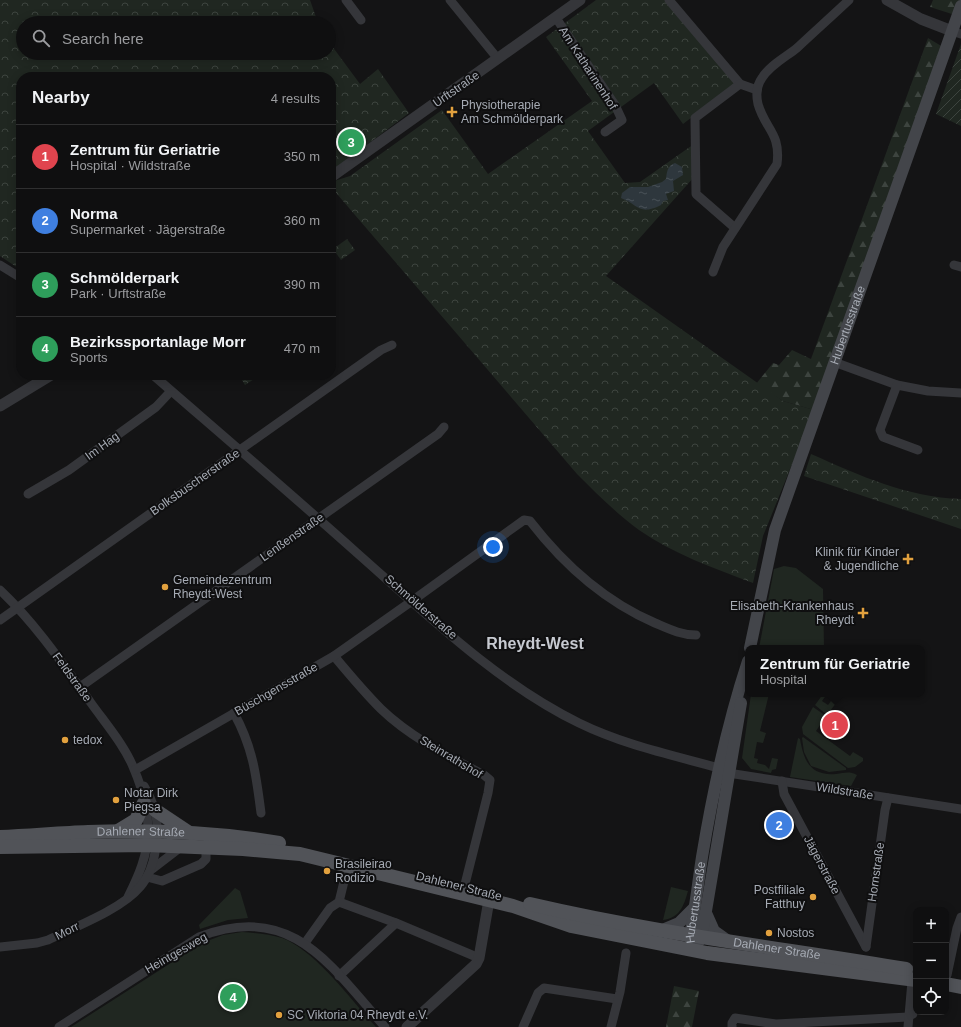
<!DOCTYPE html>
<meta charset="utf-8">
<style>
:root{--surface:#0f0f10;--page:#1d1d1e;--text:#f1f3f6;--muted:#9b9c9f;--line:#2f2f30;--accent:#e2a13e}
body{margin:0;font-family:Arial,sans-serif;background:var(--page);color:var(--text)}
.controls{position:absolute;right:12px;bottom:12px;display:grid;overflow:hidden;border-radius:8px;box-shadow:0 2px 10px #0003}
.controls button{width:36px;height:36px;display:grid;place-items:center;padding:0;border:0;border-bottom:1px solid var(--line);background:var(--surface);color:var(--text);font:20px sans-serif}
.you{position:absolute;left:493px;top:547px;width:14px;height:14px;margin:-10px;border:3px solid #fff;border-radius:50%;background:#1a73e8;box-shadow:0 0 0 6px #1a73e833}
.badge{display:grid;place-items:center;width:26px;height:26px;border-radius:50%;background:var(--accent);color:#fff;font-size:13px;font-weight:700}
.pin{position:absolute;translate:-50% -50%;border:2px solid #fff;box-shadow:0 1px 4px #0006}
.popup{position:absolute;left:745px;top:645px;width:180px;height:52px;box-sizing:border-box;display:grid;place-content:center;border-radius:8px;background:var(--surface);filter:drop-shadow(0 1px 3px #0005);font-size:13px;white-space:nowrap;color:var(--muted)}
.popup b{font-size:15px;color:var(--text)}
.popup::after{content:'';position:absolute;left:50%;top:100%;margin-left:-8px;border:8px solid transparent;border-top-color:var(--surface)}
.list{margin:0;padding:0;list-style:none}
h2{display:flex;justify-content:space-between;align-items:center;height:52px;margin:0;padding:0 16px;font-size:17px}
h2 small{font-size:13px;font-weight:400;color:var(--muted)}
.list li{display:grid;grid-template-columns:26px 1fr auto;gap:12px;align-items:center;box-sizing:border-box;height:64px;padding:0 16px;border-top:1px solid var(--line)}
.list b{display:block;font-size:15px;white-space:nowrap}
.list p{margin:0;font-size:13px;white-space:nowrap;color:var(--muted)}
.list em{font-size:13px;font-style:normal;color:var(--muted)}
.icon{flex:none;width:22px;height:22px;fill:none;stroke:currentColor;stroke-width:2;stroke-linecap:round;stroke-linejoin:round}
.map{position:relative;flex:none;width:961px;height:1027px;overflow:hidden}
.search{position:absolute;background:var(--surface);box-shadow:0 2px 10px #0003;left:16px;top:16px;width:320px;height:44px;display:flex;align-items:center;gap:10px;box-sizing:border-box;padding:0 14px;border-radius:22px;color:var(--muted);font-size:15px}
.panel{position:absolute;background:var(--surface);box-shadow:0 2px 10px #0003;left:16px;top:72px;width:320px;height:308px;border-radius:16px}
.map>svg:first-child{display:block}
.grass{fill:#202721}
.forest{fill:url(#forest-firs)}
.park{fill:url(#park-crowns)}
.garden{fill:url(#garden-furrows)}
.water{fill:url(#water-ripples)}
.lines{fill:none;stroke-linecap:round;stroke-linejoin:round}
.minor{stroke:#35363a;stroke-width:9}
.tertiary{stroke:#35363a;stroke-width:11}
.secondary{stroke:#43454a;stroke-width:12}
.primary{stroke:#515358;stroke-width:14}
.poi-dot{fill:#e2a13e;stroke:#0f0f10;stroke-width:1.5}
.labels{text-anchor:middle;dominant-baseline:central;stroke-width:4;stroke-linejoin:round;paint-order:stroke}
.street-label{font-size:12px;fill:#a6abb4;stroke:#0f0f10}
.poi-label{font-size:12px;fill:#a6abb4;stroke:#0f0f10;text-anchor:start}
.district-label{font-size:16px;font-weight:bold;fill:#c7cad1;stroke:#0f0f10}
</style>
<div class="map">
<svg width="961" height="1027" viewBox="0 0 961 1027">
<defs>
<pattern id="forest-firs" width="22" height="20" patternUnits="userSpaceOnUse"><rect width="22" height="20" fill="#202721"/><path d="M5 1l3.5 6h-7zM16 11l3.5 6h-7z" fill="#3d443f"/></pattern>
<pattern id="park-crowns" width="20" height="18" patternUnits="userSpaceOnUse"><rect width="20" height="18" fill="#202721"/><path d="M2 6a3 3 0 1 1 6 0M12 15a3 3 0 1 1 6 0" fill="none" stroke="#3d443f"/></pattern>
<pattern id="garden-furrows" width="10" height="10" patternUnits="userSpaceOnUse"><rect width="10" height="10" fill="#202721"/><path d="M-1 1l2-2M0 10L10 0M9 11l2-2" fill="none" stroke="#3d443f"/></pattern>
<pattern id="water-ripples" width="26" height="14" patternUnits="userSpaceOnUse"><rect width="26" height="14" fill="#2e373d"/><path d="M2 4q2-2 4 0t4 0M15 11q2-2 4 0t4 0" fill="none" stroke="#495157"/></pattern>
</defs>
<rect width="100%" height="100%" fill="#141415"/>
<g class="grass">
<path d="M784 566 796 568 823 589 824 648H759L774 569Z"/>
<path d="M751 694H769L760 731 766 733 763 743 757 742 754 758 758 759 757 763 765 765 769 769 772 758 778 759 776 769 772 770 771 773 751 769 742 758Z"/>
<path d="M823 694H827L822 701 828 705 836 694H843L827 715 815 705Z"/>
<path d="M813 707 826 716 816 731 850 756 853 752 863 758V761L855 767 848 768 803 734 802 727Z"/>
<path d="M803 737 846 768V770L829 772 811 766 804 752 802 738Z"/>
<path d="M798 738 800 739C804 761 810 776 836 774 845 773 849 771 857 775L851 786 790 777Z"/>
<path d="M671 887 688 891C684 905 680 918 663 920Z"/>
<path d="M235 888 240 891 248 918 228 920 200 929 199 925Z"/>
<path d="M242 932C256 933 269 934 282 938 315 950 352 1001 376 1027H71L202 943 223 935Z"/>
</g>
<g class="forest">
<path d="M933 0H960L955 15 930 7Z"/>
<path d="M928 38 943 47 814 410 783 401 756 384 773 363 779 365 792 350 811 359Z"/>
<path d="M674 986 699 991 692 1027H666Z"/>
</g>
<g class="park">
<path d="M0 0H310L318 23H23V53H329V42L360 84 378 69 409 113 331 172V77H21V270L0 256Z"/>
<path d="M596 0H666L736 83 683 124 654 83 588 131 625 183 640 182 694 144V177L606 276 783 401 814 410 763 536 753 583C714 568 673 554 639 530 616 513 597 494 577 474L331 187V182L350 176 442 110 488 174 592 101 546 37Z"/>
<path d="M347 239 355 250 341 260 333 249Z"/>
<path d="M239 375H260L245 385Z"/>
<path d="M811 454C861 476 906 497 961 499V529L804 476Z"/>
</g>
<path class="garden" d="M961 44V126L936 114Z"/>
<path class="water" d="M675 163 682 167 683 175 673 181 674 191 666 194 668 200 663 201 661 205C639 216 639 205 621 198L622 193 630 187H648L662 182 666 179C667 172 667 166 675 163Z"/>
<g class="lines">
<g class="minor">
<path d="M346 0 361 20"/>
<path d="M450 0 498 59"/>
<path d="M669 0 740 84"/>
<path d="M556 18 615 105 622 120 605 132"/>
<path d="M952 31 961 34"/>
<path d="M735 228 696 194 695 118 740 84 757 90"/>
<path d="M0 265 21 278"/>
<path d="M954 265 961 267"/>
<path d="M713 272 723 247 777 164C781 133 765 129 758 104 756 95 756 86 762 78 770 65 786 57 797 48 814 32 832 16 849 0"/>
<path d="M834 362 897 385 928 391 961 393"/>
<path d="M153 375C221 434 290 493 357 553 425 613 497 683 579 723 624 745 672 755 719 768L728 773 961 809"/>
<path d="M897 385 880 430 883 437 918 450"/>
<path d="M28 494 69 470 156 407 171 391"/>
<path d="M0 590C35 623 63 664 91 703 106 724 125 746 134 769 142 788 148 811 148 831 148 855 138 877 128 897"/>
<path d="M0 620 381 350 392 345"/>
<path d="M334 656C349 674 364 692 381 709 410 737 448 756 484 775L490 780 488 793 464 888"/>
<path d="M80 687 438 434 444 427"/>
<path d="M234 713C253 748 256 774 261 813"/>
<path d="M135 770 334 656 412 601 524 520 530 521C564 565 604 601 655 623 669 629 681 635 696 635"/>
<path d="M782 781 784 794 866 947"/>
<path d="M151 870 181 847"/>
<path d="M147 877 162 881 201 864 206 859V847"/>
<path d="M339 902 348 865"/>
<path d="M305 943 330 908 339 902 396 923 479 958"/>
<path d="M0 947 37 943 48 940C75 927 122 909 140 887 156 869 161 831 154 808 152 801 148 793 144 786"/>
<path d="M866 947 885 810 888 798"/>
<path d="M947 975 957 928 961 917"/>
<path d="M339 976 396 923"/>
<path d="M911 1015 913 1014 916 1002"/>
<path d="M59 1027 199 937C292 901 330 965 385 1027"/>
<path d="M523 1027 538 993 544 988 617 999"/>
<path d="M611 1027 620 992 626 953"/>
<path d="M732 1027V1023L735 1018 776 1024 908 1017"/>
<path d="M908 1027 913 970"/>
</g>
<g class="tertiary">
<path d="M887 0 921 19 952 31"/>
<path d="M331 177 580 0"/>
<path d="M0 406 51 375"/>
<path d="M407 1027 476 964 479 958 489 900"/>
</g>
<g class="secondary">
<path id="s1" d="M750 648 775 530 961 6"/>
<path d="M706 913 714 931 728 941"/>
<path d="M660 931 679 923 694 908"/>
<path id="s2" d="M691 943 690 936C695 910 698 883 702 857 713 791 727 725 748 661"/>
<path d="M697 944 701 938 706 911 741 703"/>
</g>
<g class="primary">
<path d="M155 810 188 832"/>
<path d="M118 831 136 820 144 803"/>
<path id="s3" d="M0 837C29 836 59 833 88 832 152 830 216 832 279 843"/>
<path d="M0 847 147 845 243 849 300 854 513 906 571 926 707 953 916 980"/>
<path id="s4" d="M530 904C654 933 780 948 906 969"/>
<path d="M946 984 961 987"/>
</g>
</g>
<g class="poi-dot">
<path d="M450 106h4v4h4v4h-4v4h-4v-4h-4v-4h4z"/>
<path d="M906 553h4v4h4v4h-4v4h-4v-4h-4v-4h4z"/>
<circle cx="165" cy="587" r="4"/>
<path d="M861 607h4v4h4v4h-4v4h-4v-4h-4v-4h4z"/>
<circle cx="65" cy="740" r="4"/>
<circle cx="116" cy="800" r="4"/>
<circle cx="327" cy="871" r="4"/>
<circle cx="813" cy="897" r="4"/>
<circle cx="769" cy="933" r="4"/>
<circle cx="279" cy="1015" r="4"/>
</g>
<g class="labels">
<g class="street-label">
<text transform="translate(588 68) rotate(57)">Am Katharinenhof</text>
<text transform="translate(456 89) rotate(-35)">Urftstraße</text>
<text stroke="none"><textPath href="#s1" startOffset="338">Hubertusstraße</textPath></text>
<text transform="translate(102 446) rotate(-36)">Im Hag</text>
<text transform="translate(195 482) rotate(-35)">Bolksbuscherstraße</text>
<text transform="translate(292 537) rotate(-35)">Lenßenstraße</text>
<text transform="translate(421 607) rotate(41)">Schmölderstraße</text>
<text transform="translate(72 677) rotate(54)">Feldstraße</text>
<text transform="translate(276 689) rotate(-30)">Büschgensstraße</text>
<text transform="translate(451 757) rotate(31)">Steinrathshof</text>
<text transform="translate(845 791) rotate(9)">Wildstraße</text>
<text stroke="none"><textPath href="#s3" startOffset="141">Dahlener Straße</textPath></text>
<text transform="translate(822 865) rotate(62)">Jägerstraße</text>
<text transform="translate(876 872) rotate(-82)">Hornstraße</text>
<text transform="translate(459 886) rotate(14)">Dahlener Straße</text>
<text stroke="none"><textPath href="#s2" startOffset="41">Hubertusstraße</textPath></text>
<text transform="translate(67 931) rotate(-27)">Morr</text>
<text stroke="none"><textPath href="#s4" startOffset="251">Dahlener Straße</textPath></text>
<text transform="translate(176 953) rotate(-30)">Heintgesweg</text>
</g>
<g class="poi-label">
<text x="461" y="105">Physiotherapie<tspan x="461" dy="14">Am Schmölderpark</tspan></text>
<text x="899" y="552" text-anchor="end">Klinik für Kinder<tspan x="899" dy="14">&amp; Jugendliche</tspan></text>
<text x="173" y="580">Gemeindezentrum<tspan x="173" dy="14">Rheydt-West</tspan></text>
<text x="854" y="606" text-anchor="end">Elisabeth-Krankenhaus<tspan x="854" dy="14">Rheydt</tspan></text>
<text x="73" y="740">tedox</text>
<text x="124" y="793">Notar Dirk<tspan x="124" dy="14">Piegsa</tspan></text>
<text x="335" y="864">Brasileirao<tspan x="335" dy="14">Rodizio</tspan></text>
<text x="805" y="890" text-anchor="end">Postfiliale<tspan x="805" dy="14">Fatthuy</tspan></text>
<text x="777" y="933">Nostos</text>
<text x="287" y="1015">SC Viktoria 04 Rheydt e.V.</text>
</g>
<g class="district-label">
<text x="535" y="643">Rheydt-West</text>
</g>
</g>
</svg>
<div class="controls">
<button>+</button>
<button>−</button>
<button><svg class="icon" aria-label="locate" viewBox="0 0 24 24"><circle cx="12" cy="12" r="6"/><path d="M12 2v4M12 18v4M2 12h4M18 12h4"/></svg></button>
</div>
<div class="you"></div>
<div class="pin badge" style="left:835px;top:725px;background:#e0444e">1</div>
<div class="popup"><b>Zentrum für Geriatrie</b>Hospital</div>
<div class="pin badge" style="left:779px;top:825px;background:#3f7fe0">2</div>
<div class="pin badge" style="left:351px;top:142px;background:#2e9e5b">3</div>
<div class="pin badge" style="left:233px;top:997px;background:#2e9e5b">4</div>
<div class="search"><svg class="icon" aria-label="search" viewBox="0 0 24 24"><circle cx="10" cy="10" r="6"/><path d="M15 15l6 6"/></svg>Search here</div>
<section class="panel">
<h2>Nearby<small>4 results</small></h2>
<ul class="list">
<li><span class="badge" style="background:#e0444e">1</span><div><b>Zentrum für Geriatrie</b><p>Hospital · Wildstraße</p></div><em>350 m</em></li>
<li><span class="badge" style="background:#3f7fe0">2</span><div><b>Norma</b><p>Supermarket · Jägerstraße</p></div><em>360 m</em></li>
<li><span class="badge" style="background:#2e9e5b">3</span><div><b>Schmölderpark</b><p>Park · Urftstraße</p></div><em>390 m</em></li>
<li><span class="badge" style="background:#2e9e5b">4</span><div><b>Bezirkssportanlage Morr</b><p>Sports</p></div><em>470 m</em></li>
</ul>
</section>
</div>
